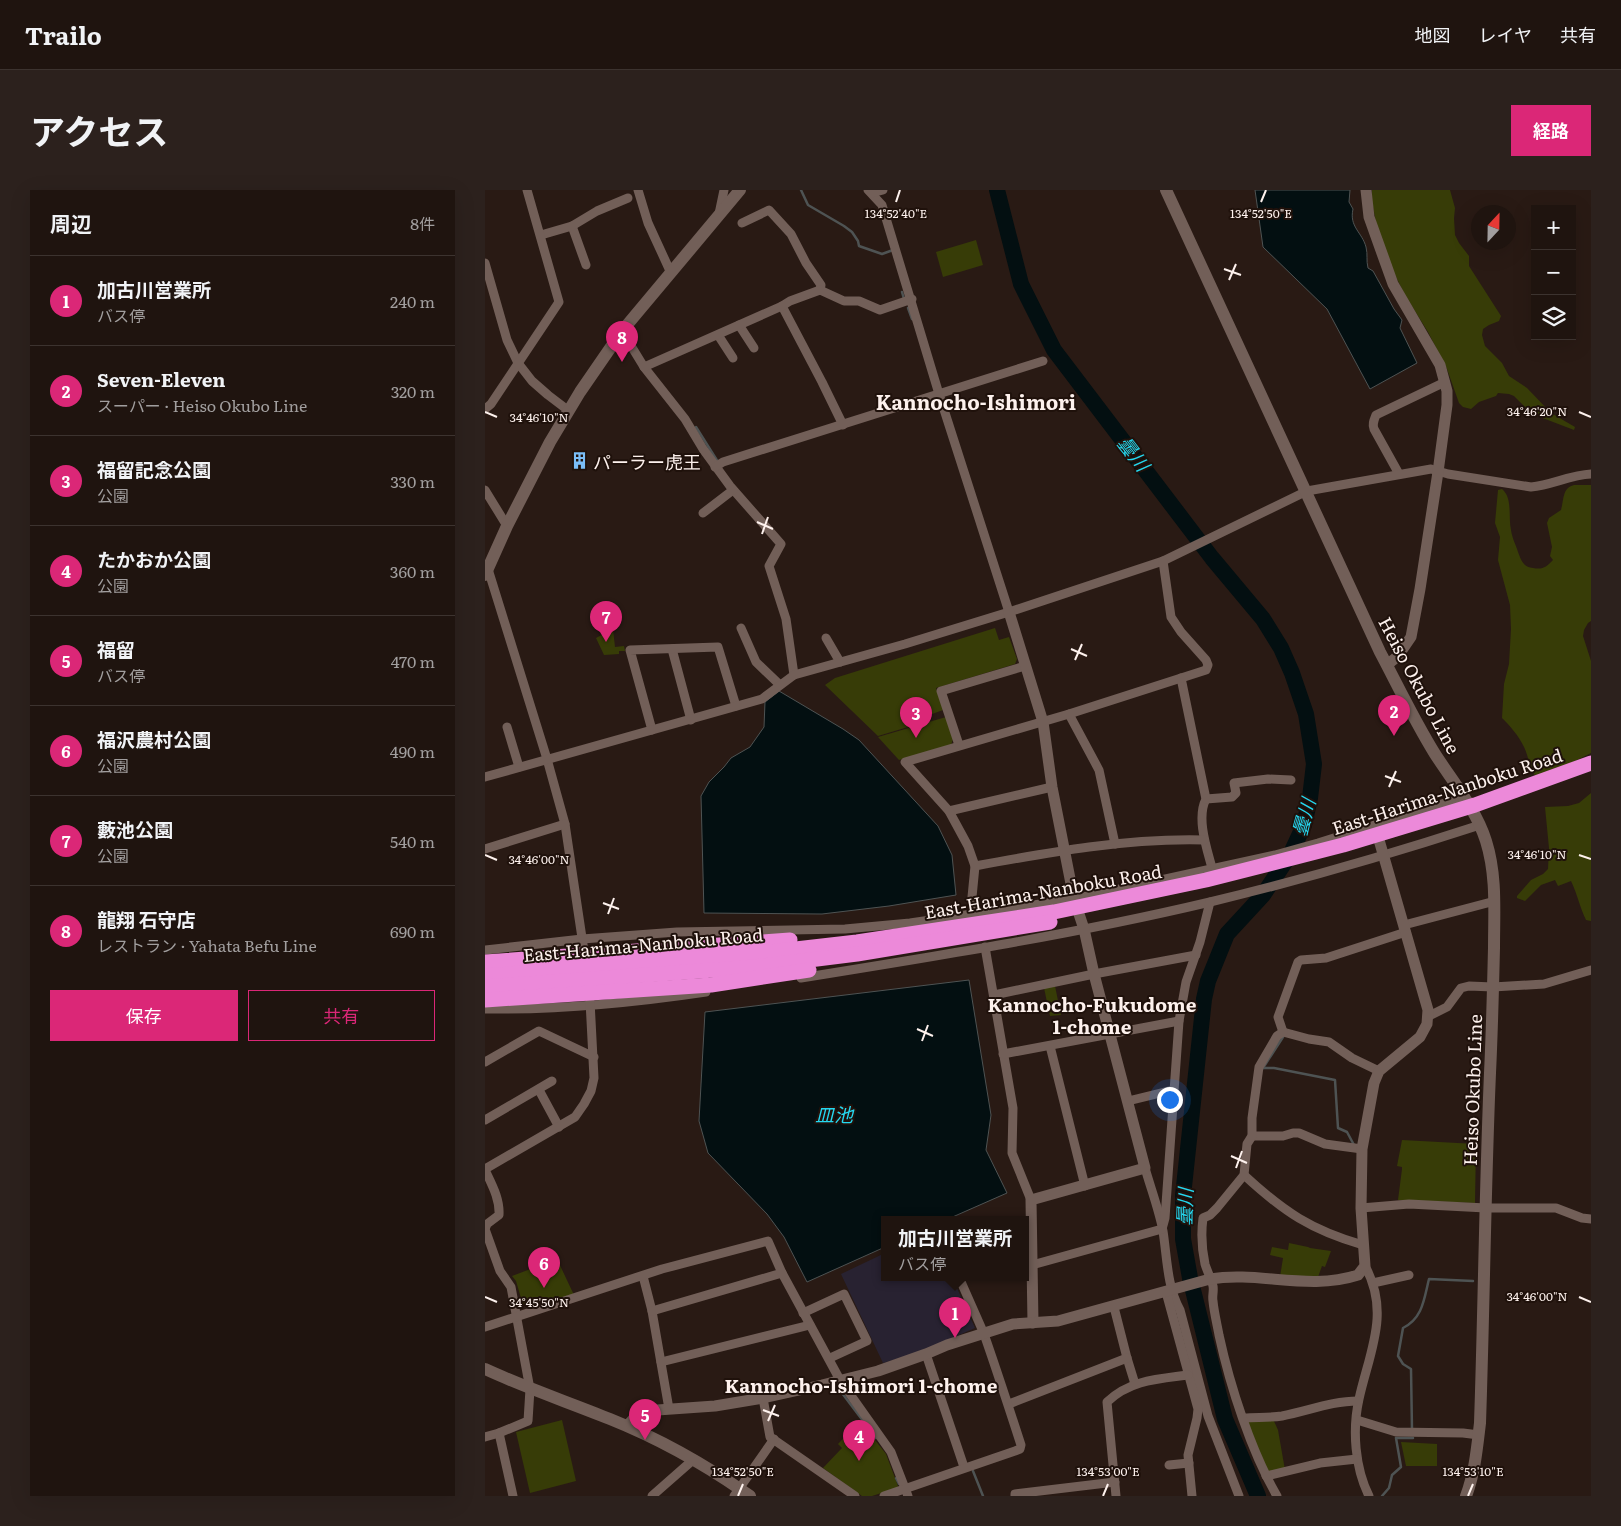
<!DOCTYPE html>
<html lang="ja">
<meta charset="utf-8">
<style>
:root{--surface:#1f140f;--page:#2c211d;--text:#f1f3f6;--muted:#a19e9e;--line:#3c332f;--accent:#db2777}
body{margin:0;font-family:Literata,"Noto Sans JP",serif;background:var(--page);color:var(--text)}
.controls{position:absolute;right:15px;top:15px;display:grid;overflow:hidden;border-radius:0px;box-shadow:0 5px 20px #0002}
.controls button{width:45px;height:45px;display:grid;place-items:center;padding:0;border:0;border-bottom:1px solid var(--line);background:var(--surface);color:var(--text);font:25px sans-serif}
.compass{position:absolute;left:986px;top:15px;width:45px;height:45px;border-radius:50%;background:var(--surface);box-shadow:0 5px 20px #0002;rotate:22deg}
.you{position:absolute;left:684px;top:909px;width:18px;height:18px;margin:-12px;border:4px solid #fff;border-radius:50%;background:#1a73e8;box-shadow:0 0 0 8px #1a73e833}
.badge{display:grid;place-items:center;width:32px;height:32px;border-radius:50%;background:var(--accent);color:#fff;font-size:16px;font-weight:700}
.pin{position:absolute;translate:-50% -41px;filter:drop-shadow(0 1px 2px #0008)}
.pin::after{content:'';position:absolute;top:26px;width:18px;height:15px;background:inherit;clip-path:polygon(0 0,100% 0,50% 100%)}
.popup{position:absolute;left:396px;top:1026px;width:148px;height:65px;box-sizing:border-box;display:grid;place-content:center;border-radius:0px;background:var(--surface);filter:drop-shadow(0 1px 4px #0005);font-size:16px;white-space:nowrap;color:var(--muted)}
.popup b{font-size:19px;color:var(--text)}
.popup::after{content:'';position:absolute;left:50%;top:100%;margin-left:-10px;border:10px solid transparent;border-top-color:var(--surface)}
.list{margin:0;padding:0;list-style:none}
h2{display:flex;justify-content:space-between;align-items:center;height:65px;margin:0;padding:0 20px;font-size:21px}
h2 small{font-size:16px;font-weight:400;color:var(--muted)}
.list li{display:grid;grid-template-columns:32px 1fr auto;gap:15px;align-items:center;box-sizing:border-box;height:90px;padding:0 20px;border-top:1px solid var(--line)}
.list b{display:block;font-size:19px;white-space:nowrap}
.list p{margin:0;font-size:16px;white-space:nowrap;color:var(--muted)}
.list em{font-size:16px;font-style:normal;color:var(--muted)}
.actions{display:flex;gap:10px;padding:15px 20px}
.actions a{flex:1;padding:11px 0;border:1px solid var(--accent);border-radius:0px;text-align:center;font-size:18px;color:var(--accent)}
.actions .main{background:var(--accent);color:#fff}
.icon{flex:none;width:28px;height:28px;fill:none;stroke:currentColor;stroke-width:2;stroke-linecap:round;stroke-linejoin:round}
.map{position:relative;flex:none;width:1106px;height:1306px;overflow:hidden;border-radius:0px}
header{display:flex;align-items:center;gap:30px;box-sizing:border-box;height:70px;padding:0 25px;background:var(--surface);border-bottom:1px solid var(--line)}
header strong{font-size:24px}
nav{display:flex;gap:28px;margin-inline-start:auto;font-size:18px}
.intro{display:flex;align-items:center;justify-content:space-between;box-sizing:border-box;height:120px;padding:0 30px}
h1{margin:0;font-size:35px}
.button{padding:12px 22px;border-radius:0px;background:var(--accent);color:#fff;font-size:18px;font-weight:700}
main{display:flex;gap:30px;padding:0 30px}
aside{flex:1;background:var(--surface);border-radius:0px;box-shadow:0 5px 20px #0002}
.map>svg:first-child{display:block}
.industrial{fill:#282231}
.green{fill:#373c07}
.water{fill:#030f11;stroke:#4e5353}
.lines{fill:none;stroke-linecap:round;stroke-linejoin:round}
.stream{stroke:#4e5353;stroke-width:2.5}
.river{stroke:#030f11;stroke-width:16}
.minor{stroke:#725f58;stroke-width:9}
.tertiary{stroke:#725f58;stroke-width:11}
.secondary{stroke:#725f58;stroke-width:12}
.motorway{stroke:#ec89d9;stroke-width:15}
.ticks{fill:none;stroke:#fdf1ed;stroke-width:2}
.labels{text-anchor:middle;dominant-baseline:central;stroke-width:4;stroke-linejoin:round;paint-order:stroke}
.poi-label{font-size:18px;fill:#fdf1ed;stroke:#1f110b;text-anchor:start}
.street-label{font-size:18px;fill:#fdf1ed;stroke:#1f110b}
.water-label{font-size:19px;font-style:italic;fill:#25d7ef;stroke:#1f110b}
.neighbourhood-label{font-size:19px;font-weight:bold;fill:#fdf1ed;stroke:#1f110b}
.quarter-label{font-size:20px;font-weight:bold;fill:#fdf1ed;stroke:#1f110b}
.ticks-label{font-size:12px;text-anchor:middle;fill:#fdf1ed;stroke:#1f110b;stroke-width:4;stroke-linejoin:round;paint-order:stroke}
</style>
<header>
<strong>Trailo</strong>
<nav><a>地図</a><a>レイヤ</a><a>共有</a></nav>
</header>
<div class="intro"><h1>アクセス</h1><a class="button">経路</a></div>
<main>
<aside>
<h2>周辺<small>8件</small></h2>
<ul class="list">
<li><span class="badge">1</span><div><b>加古川営業所</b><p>バス停</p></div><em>240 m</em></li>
<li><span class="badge">2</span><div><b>Seven-Eleven</b><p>スーパー · Heiso Okubo Line</p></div><em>320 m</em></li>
<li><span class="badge">3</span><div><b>福留記念公園</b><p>公園</p></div><em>330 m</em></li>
<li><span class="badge">4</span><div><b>たかおか公園</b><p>公園</p></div><em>360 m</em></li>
<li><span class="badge">5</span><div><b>福留</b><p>バス停</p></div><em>470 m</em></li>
<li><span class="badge">6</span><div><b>福沢農村公園</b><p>公園</p></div><em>490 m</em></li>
<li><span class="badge">7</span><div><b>藪池公園</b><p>公園</p></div><em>540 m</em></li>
<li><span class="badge">8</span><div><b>龍翔 石守店</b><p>レストラン · Yahata Befu Line</p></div><em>690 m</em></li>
</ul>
<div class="actions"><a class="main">保存</a><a>共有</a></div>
</aside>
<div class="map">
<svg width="1106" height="1306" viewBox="0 0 1106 1306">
<rect width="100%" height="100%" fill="#291a14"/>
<path class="industrial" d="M400 1063V1087H467L490 1138 433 1163 398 1173 356 1084Z"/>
<g class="green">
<path d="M887 0H965L970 18 969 28 970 45 974 53 984 66V76L1016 126 1014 131 1004 135 998 139 997 145 1000 156 1017 173 1024 186 1042 198 1066 223 1090 237 1089 240 1055 227 1041 218 1029 206 1024 204 1013 203 1011 206 994 212 986 219 978 217 974 213 962 179 943 142 920 105 908 81 892 37 887 12Z"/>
<path d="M491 50 498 75 458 87 451 62Z"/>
<path d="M1089 295H1106V431L1103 433 1099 440 1098 446 1106 471V563L1088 572 1051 587C1044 578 1044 567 1039 557 1034 546 1025 536 1017 528L1019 494 1024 474 1026 439 1025 415 1013 370 1015 347 1010 333 1013 300 1017 299C1028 308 1023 327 1026 340 1027 348 1031 355 1033 362 1036 370 1038 377 1048 378 1058 380 1061 377 1068 370L1065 366 1067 357 1062 333 1064 328 1076 320C1079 310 1077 298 1089 295Z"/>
<path d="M510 438 514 450 524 447 532 469 530 474 451 498 458 520 431 530 433 534 393 546 340 495 350 488Z"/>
<path d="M128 439 130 457 139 456 140 461H134V464L119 465 111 448Z"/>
<path d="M461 527 468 549 466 555 414 570 393 547Z"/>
<path d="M1106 603V731L1101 730C1095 718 1092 703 1086 691L1073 696 1070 690 1056 695 1040 711 1032 708V706L1046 690 1058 684 1063 679 1064 658 1060 617 1083 616 1094 613Z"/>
<path d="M570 796 576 825 565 826 559 798Z"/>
<path d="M917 950 991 954 990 1013 913 1010 917 979V977L912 976Z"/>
<path d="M804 1053 823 1057 825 1058 846 1061 840 1077 837 1076 833 1087H795L798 1068 785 1065 787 1057 803 1060Z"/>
<path d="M72 1069 89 1105 62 1114 60 1109 38 1115 31 1091 27 1086Z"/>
<path d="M788 1229 793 1240 800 1280 784 1284 761 1230Z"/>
<path d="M77 1230 91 1291 45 1303 31 1242Z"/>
<path d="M375 1231 401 1264 413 1296 412 1298 387 1306H377L338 1278 357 1258 353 1254Z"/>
<path d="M916 1252 952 1254V1276H921Z"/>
</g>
<g class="water">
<path d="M770 0H865L864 12 868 19C864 37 877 42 881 57 883 65 881 70 883 78L888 81 909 119 917 130 915 138 932 173 885 199 842 119 778 57Z"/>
<path d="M294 501 358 539 374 550 453 636 467 665 471 705 404 716 337 724 219 723 216 606 224 592 239 577 246 568 265 557 279 537 280 512Z"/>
<path d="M484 790 506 925 501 960 522 1003 463 1029H400V1057L322 1092 299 1047 282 1024 223 963 214 931 220 822Z"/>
</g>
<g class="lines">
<g class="stream">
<path d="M316 0 323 15 359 36 367 42 373 51 374 56 397 64 408 60"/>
<path d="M417 102 419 109"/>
<path d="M423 118 427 129"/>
<path d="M211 237 233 272 235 271"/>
<path d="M778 878H789L850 890 853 938 862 942 869 955"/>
<path d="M778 878 798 847"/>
<path d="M357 1203 391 1248"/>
<path d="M927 1240 926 1179 918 1174 913 1166 918 1138C938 1128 939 1109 944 1089L988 1091"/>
<path d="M488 1281 498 1306"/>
<path d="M411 1288 414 1294"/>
<path d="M897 1306 904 1298 907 1285 916 1277 911 1248H928"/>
</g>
<path class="river" d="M512 0 536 94 569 160 727 368 778 429 796 458 807 483 821 524 829 574 825 608 819 635 806 663 778 705 742 744 723 791 719 809 698 1006V1049L705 1088 740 1229 773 1306"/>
<g class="minor">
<path d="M153 0 163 33 186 83"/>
<path d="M383 0 397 15 454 204 524 422"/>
<path d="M387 3 398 0"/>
<path d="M234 24 239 0"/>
<path d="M257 33 284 20 306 44 321 73 336 95 335 100"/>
<path d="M87 36 101 75"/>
<path d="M56 45 87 36 112 21 143 8"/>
<path d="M0 73 22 150 33 173 47 191 63 205 84 221"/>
<path d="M297 116 337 192 358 235"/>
<path d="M254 135 269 158"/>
<path d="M137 141 159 177 200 229 218 259 245 296 296 354 284 376 301 429 309 485"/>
<path d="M233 145 248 168"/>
<path d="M159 177 297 116 305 111 335 100 359 111H374L395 120 427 109"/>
<path d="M0 219 6 214 74 112 42 0"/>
<path d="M230 277 238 272 558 171"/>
<path d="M914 284 889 239C887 234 889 230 891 225L960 192"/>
<path d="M0 300 22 336"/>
<path d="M218 323 248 300"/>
<path d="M3 379 62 569 80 634 100 768"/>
<path d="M256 438 271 472 295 495"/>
<path d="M341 448 355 472"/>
<path d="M187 459 206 530"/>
<path d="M696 488 721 609C711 628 722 659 727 678"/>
<path d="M584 524 614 580 630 654"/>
<path d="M22 537 34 577"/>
<path d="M167 540 145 460 233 457 251 516"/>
<path d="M474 555 456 501 540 476"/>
<path d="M0 587 277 509 309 485 420 454 524 422 678 371 822 301 946 279 963 284 1046 297C1067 295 1085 285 1106 284"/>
<path d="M721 609 747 607 751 603 749 593 783 589 806 590"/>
<path d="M464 621 567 597"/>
<path d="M0 659 80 634"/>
<path d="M490 676C566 662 642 648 719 650"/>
<path d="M490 724 487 707 490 676 483 656 464 621 420 572 584 524 721 480 723 475 721 470 696 442 686 427 678 371"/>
<path d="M919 735 1010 711"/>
<path d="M500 757 528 918 527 963 546 1010"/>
<path d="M0 760 97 749 192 742 360 739 425 733 589 709 790 665 833 653 979 607"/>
<path d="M316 788C453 766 590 744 725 712 817 690 906 664 995 635"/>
<path d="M509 805 609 784 711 765"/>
<path d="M0 819C75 820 147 813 221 802"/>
<path d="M944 826 962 817 976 798 984 796 1008 797 1059 794 1106 780"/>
<path d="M798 842 824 849 844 852 867 868 894 881"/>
<path d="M565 856 600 996"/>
<path d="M518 864 694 831"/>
<path d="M0 872 54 841 109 867"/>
<path d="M54 900 74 937"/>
<path d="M643 911 688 900"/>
<path d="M0 930 67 891"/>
<path d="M767 946H798L808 943H814L840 954 877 959"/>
<path d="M660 978C666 999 674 1020 678 1041 682 1067 682 1097 695 1120L723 1226 754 1306"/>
<path d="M0 979 90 927 99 914 106 901 109 888 105 811"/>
<path d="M0 980C7 995 15 1009 14 1025L2 1034 0 1039 15 1081 26 1097 45 1199 43 1231 14 1243 0 1247"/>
<path d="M759 985C799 1022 826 1040 878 1055"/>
<path d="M876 1018 924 1014 1001 1018H1071L1097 1028 1106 1029"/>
<path d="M677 1039 680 1028 694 831 701 792 715 752 725 712"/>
<path d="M547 1075 677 1039"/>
<path d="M880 1076C906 1123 884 1163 874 1209 867 1240 870 1278 884 1306"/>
<path d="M158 1086 167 1121 184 1219"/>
<path d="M888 1093 924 1085"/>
<path d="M681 1102 713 1219 712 1228 703 1265 707 1306"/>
<path d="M629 1117 642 1168 650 1194"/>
<path d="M167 1121 297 1083"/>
<path d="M318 1123 359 1104 382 1151 345 1168"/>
<path d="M0 1137 177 1079 283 1051 297 1083 355 1190 406 1262 423 1306"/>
<path d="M441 1164 479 1277"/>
<path d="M176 1172 325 1135"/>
<path d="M278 1208 285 1247 370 1306"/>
<path d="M524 1214 642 1168"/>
<path d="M759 1228C771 1227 785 1228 797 1226 823 1221 847 1211 873 1211"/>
<path d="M872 1230 911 1242 978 1243 994 1245"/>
<path d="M14 1243 28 1306"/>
<path d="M684 1275 704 1273"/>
<path d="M781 1286 835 1273 872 1269"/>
<path d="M167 1306 209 1269"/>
<path d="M249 1306 289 1249"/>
<path d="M399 1306 530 1261 535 1259 536 1255C524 1218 512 1181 499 1144 491 1125 482 1106 474 1087"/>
<path d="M530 1306V1304L630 1292"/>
<path d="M631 1306 622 1212C645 1190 673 1189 703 1185"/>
<path d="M792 1306C766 1261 745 1196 734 1145 732 1134 729 1122 728 1111 727 1106 729 1101 728 1096 726 1088 722 1081 720 1074 717 1060 716 1043 718 1028L725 1025 732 1018 759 985 762 954 767 946V928L774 877 792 846 798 842 793 827 813 772 816 770 841 768 921 742"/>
</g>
<g class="tertiary">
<path d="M881 0 884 27 908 94 955 175 962 201V215L953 282 935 399 926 447 913 466 902 475"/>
<path d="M524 422 558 532 567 597 589 709 599 739 609 784 660 978 546 1010 548 1133"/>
<path d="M142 1236 149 1228 158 1221 230 1216 278 1208 337 1195 393 1181 441 1164 462 1155 528 1134 573 1131 725 1089C774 1081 824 1101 873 1085L880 1076 876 1018 877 959 889 893 894 881 935 847 942 834 943 820 890 636"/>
</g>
<g class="secondary">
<path d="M681 0 895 462C913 496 930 532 950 564 968 592 991 619 1001 651 1012 686 1009 722 1009 758 1008 800 1007 842 1005 883 1000 1000 999 1116 995 1233 992 1258 990 1282 981 1306"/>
<path d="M0 385 22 336 65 252 95 202 137 141 255 0"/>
<path d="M0 1179C41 1198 83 1212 125 1229 175 1249 221 1275 265 1306"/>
</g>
<g class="motorway">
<path d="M0 772 305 750"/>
<path d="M0 786 267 764 372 752 569 722 721 690 858 655 990 615 1106 573"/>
<path d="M0 797 269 777 372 764 565 732"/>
<path d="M0 810 226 795 324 780"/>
</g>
</g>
<path class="ticks" d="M411 12 415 0M776 12 781 0M739 79 756 85M744 90 751 74M0 222 12 227M1094 222 1106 227M272 332 288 339M277 344 283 327M586 459 602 466M590 470 597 454M900 586 916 592M904 597 911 581M0 665 12 670M1094 665 1106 669M118 713 134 719M123 724 129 708M432 839 448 846M437 851 443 835M746 966 762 973M751 978 757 961M0 1107 12 1112M1094 1107 1106 1112M278 1220 294 1226M283 1231 290 1215M253 1306 258 1294M618 1306 623 1294M983 1306 988 1294"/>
<defs>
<symbol id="building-bare" viewBox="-9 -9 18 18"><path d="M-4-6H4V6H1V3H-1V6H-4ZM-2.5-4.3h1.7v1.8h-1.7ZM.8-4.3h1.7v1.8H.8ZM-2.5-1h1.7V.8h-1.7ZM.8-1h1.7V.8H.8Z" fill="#7abef8" stroke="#1f110b" stroke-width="2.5" paint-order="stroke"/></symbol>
</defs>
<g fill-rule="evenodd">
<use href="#building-bare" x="82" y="258" width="25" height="25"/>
</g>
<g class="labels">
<g class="poi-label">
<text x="108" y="271">パーラー虎王</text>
</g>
<g class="street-label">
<text transform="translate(935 495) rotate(62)">Heiso Okubo Line</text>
<text transform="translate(962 601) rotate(-18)">East-Harima-Nanboku Road</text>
<text transform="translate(558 701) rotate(-10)">East-Harima-Nanboku Road</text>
<text transform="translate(158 754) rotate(-5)">East-Harima-Nanboku Road</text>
<text transform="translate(987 900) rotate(-88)">Heiso Okubo Line</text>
</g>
<g class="water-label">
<text transform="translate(649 263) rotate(52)">曇川</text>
<text transform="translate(818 627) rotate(-75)">曇川</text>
<text x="349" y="924">皿池</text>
<text transform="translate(699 1017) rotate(-88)">曇川</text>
</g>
<g class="neighbourhood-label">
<text x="607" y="814">Kannocho-Fukudome<tspan x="607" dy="22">1-chome</tspan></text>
<text x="376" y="1195">Kannocho-Ishimori 1-chome</text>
</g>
<g class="quarter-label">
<text x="491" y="211">Kannocho-Ishimori</text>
</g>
</g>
<g class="ticks-label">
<text x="411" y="28">134°52'40"E</text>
<text x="776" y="28">134°52'50"E</text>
<text x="1052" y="226">34°46'20"N</text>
<text x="54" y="232">34°46'10"N</text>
<text x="1052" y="669">34°46'10"N</text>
<text x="54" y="674">34°46'00"N</text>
<text x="1052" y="1111">34°46'00"N</text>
<text x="54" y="1117">34°45'50"N</text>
<text x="258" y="1286">134°52'50"E</text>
<text x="623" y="1286">134°53'00"E</text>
<text x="988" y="1286">134°53'10"E</text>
</g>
</svg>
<div class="controls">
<button>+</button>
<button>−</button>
<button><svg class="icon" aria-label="layers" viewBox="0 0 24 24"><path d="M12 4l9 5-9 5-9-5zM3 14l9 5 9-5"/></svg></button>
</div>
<svg class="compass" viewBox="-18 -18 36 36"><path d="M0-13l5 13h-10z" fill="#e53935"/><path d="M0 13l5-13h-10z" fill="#a19e9e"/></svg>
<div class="you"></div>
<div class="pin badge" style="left:470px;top:1148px">1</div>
<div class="popup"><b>加古川営業所</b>バス停</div>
<div class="pin badge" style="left:909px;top:546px">2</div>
<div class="pin badge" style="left:431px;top:548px">3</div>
<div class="pin badge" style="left:374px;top:1271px">4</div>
<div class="pin badge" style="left:160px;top:1250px">5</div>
<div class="pin badge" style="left:59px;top:1098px">6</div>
<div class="pin badge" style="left:121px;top:452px">7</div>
<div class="pin badge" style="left:137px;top:172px">8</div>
</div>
</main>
